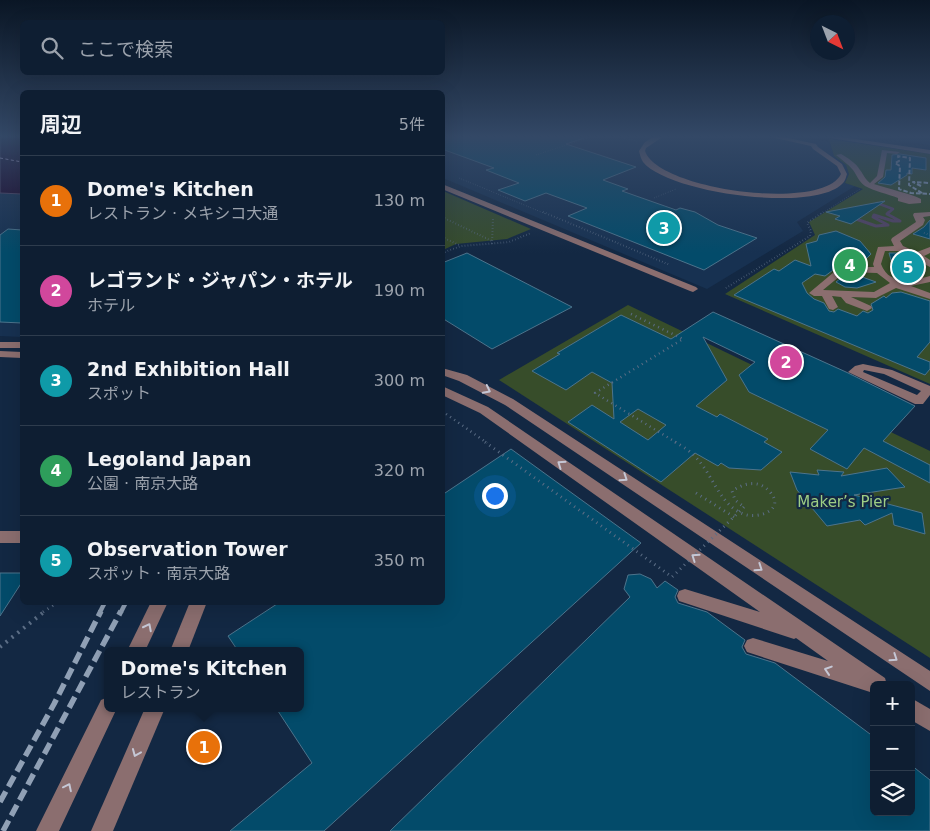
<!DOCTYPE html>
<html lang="ja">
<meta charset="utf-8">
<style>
:root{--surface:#0e1e32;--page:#17273a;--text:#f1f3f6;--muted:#9ba2ac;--line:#2e3c4d;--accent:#1a73e8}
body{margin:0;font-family:"DejaVu Sans","Noto Sans JP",sans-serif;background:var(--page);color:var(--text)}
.controls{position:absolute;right:15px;bottom:15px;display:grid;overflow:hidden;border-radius:8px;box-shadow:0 5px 20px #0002}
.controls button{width:45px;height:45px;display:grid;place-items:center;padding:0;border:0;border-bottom:1px solid var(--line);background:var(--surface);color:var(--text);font:25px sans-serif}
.compass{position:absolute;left:810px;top:15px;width:45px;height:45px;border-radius:50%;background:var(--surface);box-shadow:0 5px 20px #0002;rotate:138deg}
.you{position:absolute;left:494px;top:495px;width:18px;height:18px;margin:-12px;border:4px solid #fff;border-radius:50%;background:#1a73e8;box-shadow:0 0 0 8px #1a73e833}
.badge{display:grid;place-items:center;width:32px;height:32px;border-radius:50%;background:var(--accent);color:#fff;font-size:16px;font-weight:700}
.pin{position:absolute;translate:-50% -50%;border:2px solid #fff;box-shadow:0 1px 5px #0006}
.popup{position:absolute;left:104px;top:647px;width:200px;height:65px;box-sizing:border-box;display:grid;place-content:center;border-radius:8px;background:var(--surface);filter:drop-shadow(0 1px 4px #0005);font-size:16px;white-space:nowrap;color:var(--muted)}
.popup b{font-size:19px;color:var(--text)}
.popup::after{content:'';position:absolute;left:50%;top:100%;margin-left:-10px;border:10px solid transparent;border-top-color:var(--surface)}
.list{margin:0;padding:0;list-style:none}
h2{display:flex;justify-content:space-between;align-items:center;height:65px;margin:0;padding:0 20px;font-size:21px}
h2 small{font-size:16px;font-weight:400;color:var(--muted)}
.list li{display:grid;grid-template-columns:32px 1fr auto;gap:15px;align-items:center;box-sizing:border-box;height:90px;padding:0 20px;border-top:1px solid var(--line)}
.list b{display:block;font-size:19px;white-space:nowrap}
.list p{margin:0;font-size:16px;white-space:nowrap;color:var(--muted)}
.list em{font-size:16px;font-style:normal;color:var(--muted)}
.icon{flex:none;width:28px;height:28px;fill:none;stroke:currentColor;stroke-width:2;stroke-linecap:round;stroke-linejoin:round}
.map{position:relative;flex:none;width:930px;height:831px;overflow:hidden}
.search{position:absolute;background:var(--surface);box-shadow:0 5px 20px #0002;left:20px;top:20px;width:425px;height:55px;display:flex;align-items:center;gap:12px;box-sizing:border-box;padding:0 18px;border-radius:8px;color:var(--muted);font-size:19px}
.panel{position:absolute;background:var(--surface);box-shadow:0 5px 20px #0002;left:20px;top:90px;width:425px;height:515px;border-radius:8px}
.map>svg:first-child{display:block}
.built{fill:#173151}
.green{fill:#374d2a}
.water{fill:#1b0025;stroke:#544564}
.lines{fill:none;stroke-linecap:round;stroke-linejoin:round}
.stream-far1{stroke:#544564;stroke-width:2.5}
.stream{stroke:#544564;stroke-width:3}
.ferry{stroke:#eccefa;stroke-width:1;stroke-dasharray:3 2.5;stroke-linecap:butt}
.building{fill:#034b6a;stroke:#4d748c;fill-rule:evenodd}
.path-far4{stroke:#5c6e86;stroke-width:1;stroke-dasharray:0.5 2;stroke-linecap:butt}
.path-far3{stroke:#5c6e86;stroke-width:2;stroke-dasharray:0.5 2.5;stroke-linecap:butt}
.path-far2{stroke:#5c6e86;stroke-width:2.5;stroke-dasharray:1 4;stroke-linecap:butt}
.path-far1{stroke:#5c6e86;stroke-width:3;stroke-dasharray:1 4.5;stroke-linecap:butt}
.path{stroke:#5c6e86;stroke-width:4;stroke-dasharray:2 5.5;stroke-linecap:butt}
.minor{fill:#8b6e6f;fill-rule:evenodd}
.rail-far2{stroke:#90a0b5;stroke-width:2;stroke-dasharray:4.5 2;stroke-linecap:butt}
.rail-far1{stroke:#90a0b5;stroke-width:4.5;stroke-dasharray:9 4.5;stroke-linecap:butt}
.rail{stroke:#90a0b5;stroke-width:5.5;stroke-dasharray:12 5.5;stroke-linecap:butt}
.path-bridge-far1{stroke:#5c6e86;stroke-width:2.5;stroke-dasharray:1 4;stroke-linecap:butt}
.path-bridge{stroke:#5c6e86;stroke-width:3;stroke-dasharray:1 4.5;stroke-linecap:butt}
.oneway{stroke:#c5c7d5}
.labels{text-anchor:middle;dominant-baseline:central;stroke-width:4.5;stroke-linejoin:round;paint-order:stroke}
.park-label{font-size:15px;fill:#9ece85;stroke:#132843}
</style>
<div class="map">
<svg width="930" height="831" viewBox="0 0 930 831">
<rect width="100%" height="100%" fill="#132843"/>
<g class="built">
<path d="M442 136H791L829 142 834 156 846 165 849 174 845 183 855 186 797 222 803 231 707 289 443 178Z"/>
<path d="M864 136H930V145Z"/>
<path d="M0 192 22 193V337L0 336Z"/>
</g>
<g class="green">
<path d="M829 139 930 154V384L725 294 815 235 809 222 863 189 845 183 849 174 846 165 834 156Z"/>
<path d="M443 191 531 229 507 239 456 244 443 250Z"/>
<path d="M628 305 930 451V658L499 380Z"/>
</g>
<path class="water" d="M0 136H22V194L0 193Z"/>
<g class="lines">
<path class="stream-far1" d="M863 214 877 203 893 209 887 214"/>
<path class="stream" d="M865 212 856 219 876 226 888 225 873 217 874 215 893 221H900L887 214 889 212"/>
<path class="ferry" d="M0 158 22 162"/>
</g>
<g class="building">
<path d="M442 136H583L584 138 566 144 636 167 603 180 628 189 622 191 676 210 680 208 695 212 718 225 757 238 704 270 568 216 587 208 546 193 525 201 498 190 519 183 486 170 494 168 442 149Z"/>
<path d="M900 154 926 158V170L912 168V174L907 173V175L891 185 878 183 885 177 886 170H891L892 155Z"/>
<path d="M885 201 851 224 835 219 840 216 826 212Z"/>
<path d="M930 220V239L913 234 924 227Z"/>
<path d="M8 229 22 230V323L0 322V235Z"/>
<path d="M836 231 860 241 871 254 860 265H840L825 276 815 274 802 283 807 293 814 299 824 303 829 311 834 312 838 309 857 316 863 311 868 313 873 310 871 304 884 296 886 298 892 293 901 292 930 301V342L917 357 930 362V369L925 375 734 295 774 269 779 271 795 260 811 266 806 244 817 241 819 235Z"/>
<path d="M467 253 572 307 492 349 442 318V263Z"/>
<path d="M889 253H899L913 260 915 269 904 272 896 269 893 267Z"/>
<path d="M846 274H854L876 282 857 288 845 287 836 282Z"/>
<path d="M713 312 846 372 915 406 883 441 930 465V483L864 448 847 469 810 449 828 430 749 392 739 375 755 362 703 337 727 380 696 406 717 417 720 414 768 439 764 442 782 452 761 470 729 468 721 463 718 466 695 453 661 482 568 422 592 405 614 419 612 383 592 372 566 390 532 371 560 354 557 353 621 315 671 339ZM638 409 666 425 648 440 620 422Z"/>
<path d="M511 449 641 543 324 831H230L312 763 276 708H300V651H238L228 636 280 602H442V495Z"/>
<path d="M887 468 905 487 854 495 922 513 925 534 894 525 892 513 865 525 860 520 827 526 797 490 790 472 819 475 817 470 844 472 841 476Z"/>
<path d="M0 573H22V582L0 616Z"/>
<path d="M640 574 651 579 657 588 665 581 678 590 675 597 678 603 707 612 745 640 742 647 746 654 775 663 874 737V812H911V765L930 780V831H390L630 597 624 589 628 575Z"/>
</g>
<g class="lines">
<g class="path-far4">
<path d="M612 136 637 141"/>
<path d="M536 155 594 136"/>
<path d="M459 178 546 214"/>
<path d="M654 198 676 189"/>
<path d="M821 214 860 189"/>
</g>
<g class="path-far3">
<path d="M543 212 670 265"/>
<path d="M442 217 492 241"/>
<path d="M924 233 930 235"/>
<path d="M442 237 461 246"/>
<path d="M492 244 493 218"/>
<path d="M442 253 461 246 509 242 531 233"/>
<path d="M726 288 810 236 811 231 807 223 823 212"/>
</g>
<path class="path-far2" d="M631 314 683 339 595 393 677 443"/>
<g class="path-far1">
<path d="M675 442C684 447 693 453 699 461 714 478 722 509 747 515 761 518 785 509 770 492 759 479 744 483 732 491L735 500 744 507"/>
<path d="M696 493 734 517"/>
<path d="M43 612 58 602"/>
</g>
<path class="path" d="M0 647 45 611"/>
<g class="minor">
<path d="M655 136H664L646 148 645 151C658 190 823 212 841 174L837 166 813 149 811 146 766 136H779L816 144 818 147 842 164 847 174C846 177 845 182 842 184 813 213 668 193 643 162 641 159 640 155 639 151L645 142Z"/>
<path d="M818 136H835L930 150V154Z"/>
<path d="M882 150 900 152 897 154 887 153 883 177 874 184C888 189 909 193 921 199V203L909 204 898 201V198C888 194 874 191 865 186 858 181 857 175 853 170 848 164 842 160 836 155L841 154C848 158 856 163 860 170 864 175 864 178 870 183L877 176Z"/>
<path d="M442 184 696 287 698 289 693 292 690 291 442 189Z"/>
<path d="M930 212V216L923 217 925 220 923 225 900 241 903 246 917 252 930 247V253L924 256 930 260V267L899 251H885L881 264C889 286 913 281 930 276V282L911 286 930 293V299L896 288 876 298 851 297 871 306 872 308 867 311 846 303 841 297 832 296 838 307 833 310 829 309 822 296H814L809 293 840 267H874L873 264 878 247 894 246 891 240 892 238 916 222 913 215 914 213ZM845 272 877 273 890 283 874 292 823 290Z"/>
<rect x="0" y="342" width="22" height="6"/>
<path d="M0 351 22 352V358L0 357Z"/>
<path d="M863 364 892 370 930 386V395L923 404H915L848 372 855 366ZM864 370 884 374 921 391 917 395 863 372Z"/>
<path d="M442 368 467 375 513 399 930 671V691L505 405 459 381 442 375Z"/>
<path d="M442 386 488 407 885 678 887 685H874V693L870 692 747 652 744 646 747 640 753 638 828 661 796 638 794 639 679 601 677 596 679 591 685 589 760 612 480 413 442 395Z"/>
<rect x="0" y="531" width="22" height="12"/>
<path d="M151 602H168L145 651H127Z"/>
<path d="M190 602H207L188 651H170Z"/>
<path d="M108 697V708H117L59 831H36L101 700Z"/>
<path d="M911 698 930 709V731L911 720Z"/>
<path d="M145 708H165L113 831H91Z"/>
</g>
<g class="rail-far2">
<path d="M921 186 913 182 930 183"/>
<path d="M922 193 909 185 910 158 898 156 899 161 895 163 900 166 899 189 911 193 930 194"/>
</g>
<g class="rail-far1">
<path d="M100 612 105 602"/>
<path d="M121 612 126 602"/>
</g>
<g class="rail">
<path d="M0 802 54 704 101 611"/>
<path d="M3 831 121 611"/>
</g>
<path class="path-bridge-far1" d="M442 411 487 443"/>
<path class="path-bridge" d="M485 442 672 577 744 507"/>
</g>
<defs><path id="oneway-chevron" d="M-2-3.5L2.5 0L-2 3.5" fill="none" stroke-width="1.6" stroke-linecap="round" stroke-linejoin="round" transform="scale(1.25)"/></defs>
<g class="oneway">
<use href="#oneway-chevron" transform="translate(487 390) rotate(27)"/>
<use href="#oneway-chevron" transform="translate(561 464) rotate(-145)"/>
<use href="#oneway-chevron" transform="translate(624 478) rotate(34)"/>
<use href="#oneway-chevron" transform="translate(695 557) rotate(-145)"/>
<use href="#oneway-chevron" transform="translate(759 568) rotate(34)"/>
<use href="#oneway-chevron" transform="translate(148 627) rotate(-63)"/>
<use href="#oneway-chevron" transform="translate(894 658) rotate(34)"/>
<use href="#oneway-chevron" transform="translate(828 670) rotate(-162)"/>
<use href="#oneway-chevron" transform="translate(136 753) rotate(113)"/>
<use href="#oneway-chevron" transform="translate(68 787) rotate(-64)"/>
</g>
<linearGradient id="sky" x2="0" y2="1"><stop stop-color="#0a1625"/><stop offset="0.54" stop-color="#334866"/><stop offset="1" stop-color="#334866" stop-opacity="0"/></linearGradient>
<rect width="930" height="253" fill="url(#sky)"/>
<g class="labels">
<g class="park-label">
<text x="843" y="502">Maker’s Pier</text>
</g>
</g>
</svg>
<div class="controls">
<button>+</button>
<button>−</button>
<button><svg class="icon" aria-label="layers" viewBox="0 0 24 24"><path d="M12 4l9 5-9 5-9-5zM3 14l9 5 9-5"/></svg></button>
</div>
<svg class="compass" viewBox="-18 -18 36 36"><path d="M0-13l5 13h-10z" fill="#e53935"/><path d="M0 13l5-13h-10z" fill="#9ba2ac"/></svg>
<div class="you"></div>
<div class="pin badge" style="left:204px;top:747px;background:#e8710a">1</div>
<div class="popup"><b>Dome's Kitchen</b>レストラン</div>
<div class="pin badge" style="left:786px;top:362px;background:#d1479c">2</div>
<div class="pin badge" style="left:664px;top:228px;background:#0f9aa8">3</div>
<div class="pin badge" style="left:850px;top:265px;background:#2e9e5b">4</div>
<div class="pin badge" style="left:908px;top:267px;background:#0f9aa8">5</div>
<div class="search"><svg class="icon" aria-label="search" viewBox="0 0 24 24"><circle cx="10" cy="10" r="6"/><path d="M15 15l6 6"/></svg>ここで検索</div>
<section class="panel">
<h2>周辺<small>5件</small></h2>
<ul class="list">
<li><span class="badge" style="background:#e8710a">1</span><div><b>Dome's Kitchen</b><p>レストラン · メキシコ大通</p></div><em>130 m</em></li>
<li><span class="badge" style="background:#d1479c">2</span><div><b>レゴランド・ジャパン・ホテル</b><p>ホテル</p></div><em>190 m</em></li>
<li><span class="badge" style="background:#0f9aa8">3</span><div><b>2nd Exhibition Hall</b><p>スポット</p></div><em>300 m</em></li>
<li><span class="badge" style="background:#2e9e5b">4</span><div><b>Legoland Japan</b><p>公園 · 南京大路</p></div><em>320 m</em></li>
<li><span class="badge" style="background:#0f9aa8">5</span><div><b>Observation Tower</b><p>スポット · 南京大路</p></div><em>350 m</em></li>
</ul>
</section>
</div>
